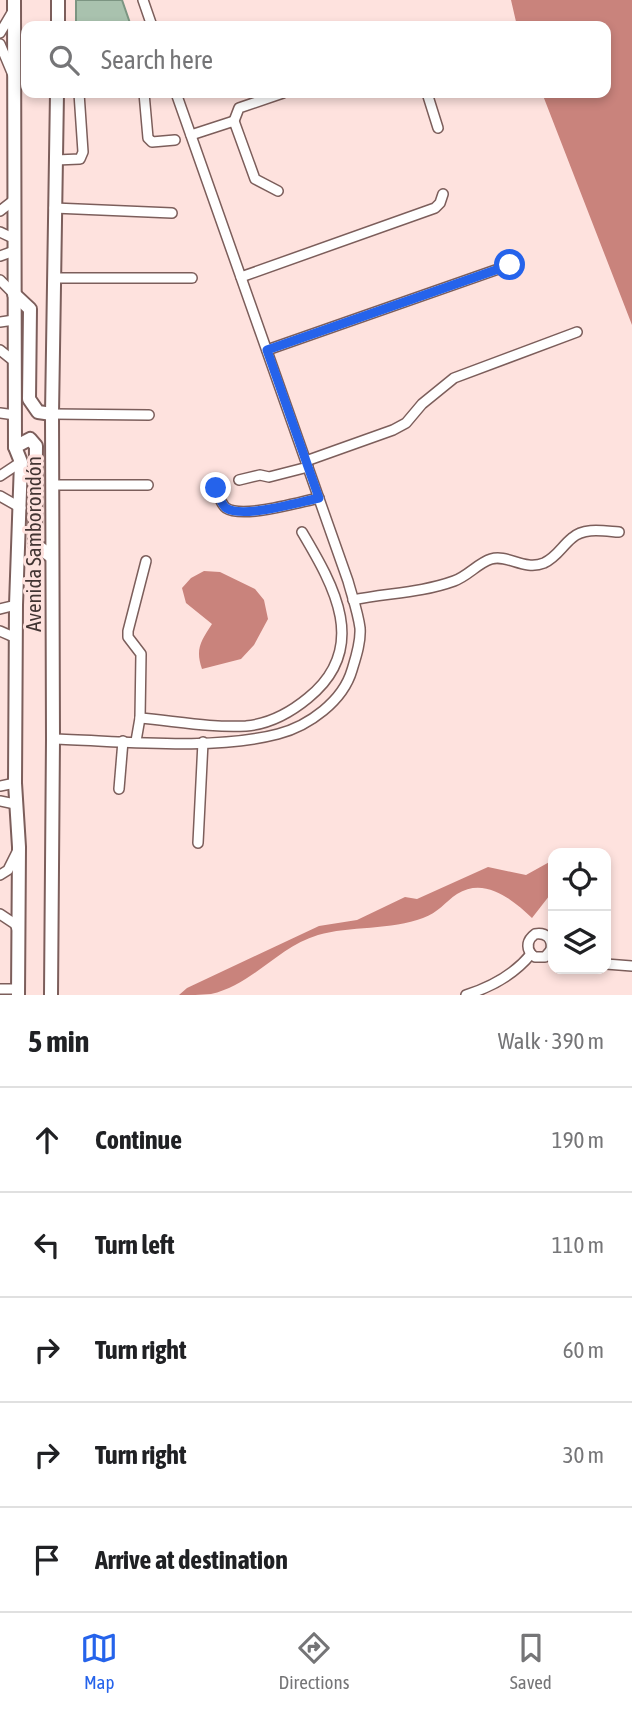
<!DOCTYPE html>
<meta charset="utf-8">
<style>
:root{--surface:#fff;--page:#f2f2f2;--text:#202124;--muted:#757577;--line:#e0e0e0;--accent:#2563eb}
body{margin:0;font-family:"Asap Condensed",sans-serif;background:var(--page);color:var(--text)}
.controls{position:absolute;right:21px;bottom:21px;display:grid;overflow:hidden;border-radius:14px;box-shadow:0 4px 10px #0003}
.controls button{width:63px;height:63px;display:grid;place-items:center;padding:0;border:0;border-bottom:2px solid var(--line);background:var(--surface);color:var(--text);font:35px sans-serif}
.stop{position:absolute;width:21px;height:21px;margin:-16px;border:5px solid #2563eb;border-radius:50%;background:#fff}
.stop.end{background:#2563eb;border-color:#fff;box-shadow:0 2px 7px #0008}
.list{margin:0;padding:0;list-style:none}
h2{display:flex;justify-content:space-between;align-items:center;height:91px;margin:0;padding:0 28px;font-size:30px}
h2 small{font-size:23px;font-weight:400;color:var(--muted)}
.list li{display:grid;grid-template-columns:46px 1fr auto;gap:21px;align-items:center;box-sizing:border-box;height:105px;padding:0 28px;border-top:2px solid var(--line)}
.list b{display:block;font-size:26px;white-space:nowrap}
.list em{font-size:23px;font-style:normal;color:var(--muted)}
.icon{flex:none;width:38px;height:38px;fill:none;stroke:currentColor;stroke-width:2;stroke-linecap:round;stroke-linejoin:round}
.map{position:relative;flex:none;width:632px;height:995px;overflow:hidden}
.search{position:absolute;background:var(--surface);box-shadow:0 4px 10px #0003;left:21px;right:21px;top:21px;height:77px;display:flex;align-items:center;gap:18px;box-sizing:border-box;padding:0 24px;border-radius:14px;color:var(--muted);font-size:26px}
.sheet{height:616px;background:var(--surface)}
nav{display:flex;justify-content:space-around;align-items:center;box-sizing:border-box;height:98px;border-top:2px solid var(--line);background:var(--surface);font-size:19px;color:var(--muted)}
nav a{display:grid;justify-items:center;gap:4px}
nav .on{color:var(--accent)}
.map>svg:first-child{display:block}
.water{fill:#c9837c}
.building{fill:#a9c2ae;stroke:#7c9582;stroke-width:2}
.lines{fill:none;stroke-linecap:round;stroke-linejoin:round}
.minor-casing{stroke:#7c5e5b;stroke-width:12}
.highway-casing{stroke:#7c5e5b;stroke-width:16}
.minor{stroke:#fff;stroke-width:9}
.highway{stroke:#fff;stroke-width:12}
.route{stroke:#2563eb;stroke-width:9}
.labels{text-anchor:middle;dominant-baseline:central;stroke-width:6;stroke-linejoin:round;paint-order:stroke}
.street-label{font-size:21px;fill:#413432;stroke:#fee2de}
</style>
<div class="map">
<svg width="632" height="995" viewBox="0 0 632 995">
<rect width="100%" height="100%" fill="#fee2de"/>
<g class="water">
<path d="M511 0H632V325L542 93H606V26H517Z"/>
<path d="M204 571 220 572 255 589 264 600 268 619 254 645 241 659 202 669C195 649 201 641 212 624L186 603 182 588 191 578Z"/>
<path d="M553 860V891L532 918C513 900 485 876 457 894 445 902 438 913 423 918 392 930 349 926 318 935 278 947 252 985 211 994 201 995 189 995 179 995L187 988 319 926 357 920 405 897 417 899 488 867 526 875Z"/>
</g>
<path class="building" d="M76 0H122L131 26H76Z"/>
<g class="lines">
<defs>
<g id="minor">
<path d="M143 0 152 26"/>
<path d="M0 33 13 11"/>
<path d="M0 44 13 75"/>
<path d="M144 93 148 138 152 142 175 140"/>
<path d="M427 93 438 128"/>
<path d="M234 121 239 108 283 93"/>
<path d="M191 135 234 121 255 179 278 191"/>
<path d="M56 160 80 159 83 152 79 93"/>
<path d="M54 208 172 213"/>
<path d="M0 211 14 200"/>
<path d="M0 232 15 239"/>
<path d="M0 256 14 251"/>
<path d="M241 277 435 208 440 203 443 194"/>
<path d="M54 278H192"/>
<path d="M0 280 14 294"/>
<path d="M0 322 14 320"/>
<path d="M0 350 15 362"/>
<path d="M267 350 510 265"/>
<path d="M0 413 15 415"/>
<path d="M52 414 149 415"/>
<path d="M306 461 393 430 406 423 422 404 454 378 577 332"/>
<path d="M0 476 21 462"/>
<path d="M239 480 260 475 269 477 308 467"/>
<path d="M52 485H148"/>
<path d="M216 488C219 495 220 503 226 508 243 519 299 502 319 498"/>
<path d="M0 496 21 508"/>
<path d="M353 600C386 593 421 593 454 581 468 576 478 563 491 559 508 554 524 571 544 563 557 557 562 546 572 538 584 527 604 531 619 532"/>
<path d="M0 609 16 605"/>
<path d="M0 631 16 638"/>
<path d="M140 718C175 721 211 728 246 726 269 724 291 712 308 698 370 648 334 586 302 532"/>
<path d="M53 739C121 741 213 751 278 734 309 726 343 701 352 670 356 657 361 642 360 628 358 612 352 596 348 581L176 93"/>
<path d="M136 741 140 718 141 654 128 637V631L146 561"/>
<path d="M0 786 15 783"/>
<path d="M119 789 123 741"/>
<path d="M0 801 15 804"/>
<path d="M198 843 203 742"/>
<path d="M0 875 8 870 17 852"/>
<path d="M0 914 15 924 18 931"/>
<path d="M531 954C526 947 527 940 535 934 546 932 553 939 551 950"/>
<path d="M531 954 535 957H545L551 950"/>
<path d="M606 964 632 966"/>
<path d="M0 989H18"/>
<path d="M466 995C491 987 514 975 531 954"/>
</g>
<g id="highway">
<path d="M14 0 15 447 21 462 16 605 15 783 19 847 18 995"/>
<path d="M58 26V0"/>
<path d="M14 294 30 309 29 399 38 412 52 414"/>
<path d="M15 447 30 439 36 446 35 544 52 557"/>
<path d="M51 995 53 739 52 414 57 93"/>
</g>
</defs>
<use href="#minor" class="minor-casing"/>
<use href="#highway" class="highway-casing"/>
<use href="#minor" class="minor"/>
<use href="#highway" class="highway"/>
</g>
<g class="lines">
<path class="route" d="M216 488C219 495 220 503 226 508 243 519 299 502 319 498L267 350 510 265"/>
</g>
<g class="labels">
<g class="street-label">
<text transform="translate(33 544) rotate(-90)">Avenida Samborondón</text>
</g>
</g>
</svg>
<div class="controls">
<button><svg class="icon" aria-label="locate" viewBox="0 0 24 24"><circle cx="12" cy="12" r="6"/><path d="M12 2v4M12 18v4M2 12h4M18 12h4"/></svg></button>
<button><svg class="icon" aria-label="layers" viewBox="0 0 24 24"><path d="M12 4l9 5-9 5-9-5zM3 14l9 5 9-5"/></svg></button>
</div>
<div class="stop" style="left:510px;top:265px"></div>
<div class="stop end" style="left:216px;top:488px"></div>
<div class="search"><svg class="icon" aria-label="search" viewBox="0 0 24 24"><circle cx="10" cy="10" r="6"/><path d="M15 15l6 6"/></svg>Search here</div>
</div>
<section class="sheet">
<h2>5 min<small>Walk · 390 m</small></h2>
<ul class="list">
<li><svg class="icon" aria-label="ahead" viewBox="0 0 24 24"><path d="M12 20V5M6 11l6-6 6 6"/></svg><div><b>Continue</b></div><em>190 m</em></li>
<li><svg class="icon" aria-label="left" viewBox="0 0 24 24"><path d="M17 20v-9H6M10 6l-5 5 5 5"/></svg><div><b>Turn left</b></div><em>110 m</em></li>
<li><svg class="icon" aria-label="right" viewBox="0 0 24 24"><path d="M7 20v-9h11M14 6l5 5-5 5"/></svg><div><b>Turn right</b></div><em>60 m</em></li>
<li><svg class="icon" aria-label="right" viewBox="0 0 24 24"><path d="M7 20v-9h11M14 6l5 5-5 5"/></svg><div><b>Turn right</b></div><em>30 m</em></li>
<li><svg class="icon" aria-label="arrive" viewBox="0 0 24 24"><path d="M6 21V4h12l-3 4 3 4H6"/></svg><div><b>Arrive at destination</b></div></li>
</ul>
</section>
<nav>
<a class="on"><svg class="icon" aria-label="map" viewBox="0 0 24 24"><path d="M3 6l6-2 6 2 6-2v14l-6 2-6-2-6 2zM9 4v14M15 6v14"/></svg>Map</a>
<a><svg class="icon" aria-label="directions" viewBox="0 0 24 24"><path d="M12 3l9 9-9 9-9-9zM9 14v-3h6M13 9l2 2-2 2"/></svg>Directions</a>
<a><svg class="icon" aria-label="saved" viewBox="0 0 24 24"><path d="M7 4h10v16l-5-4-5 4z"/></svg>Saved</a>
</nav>
